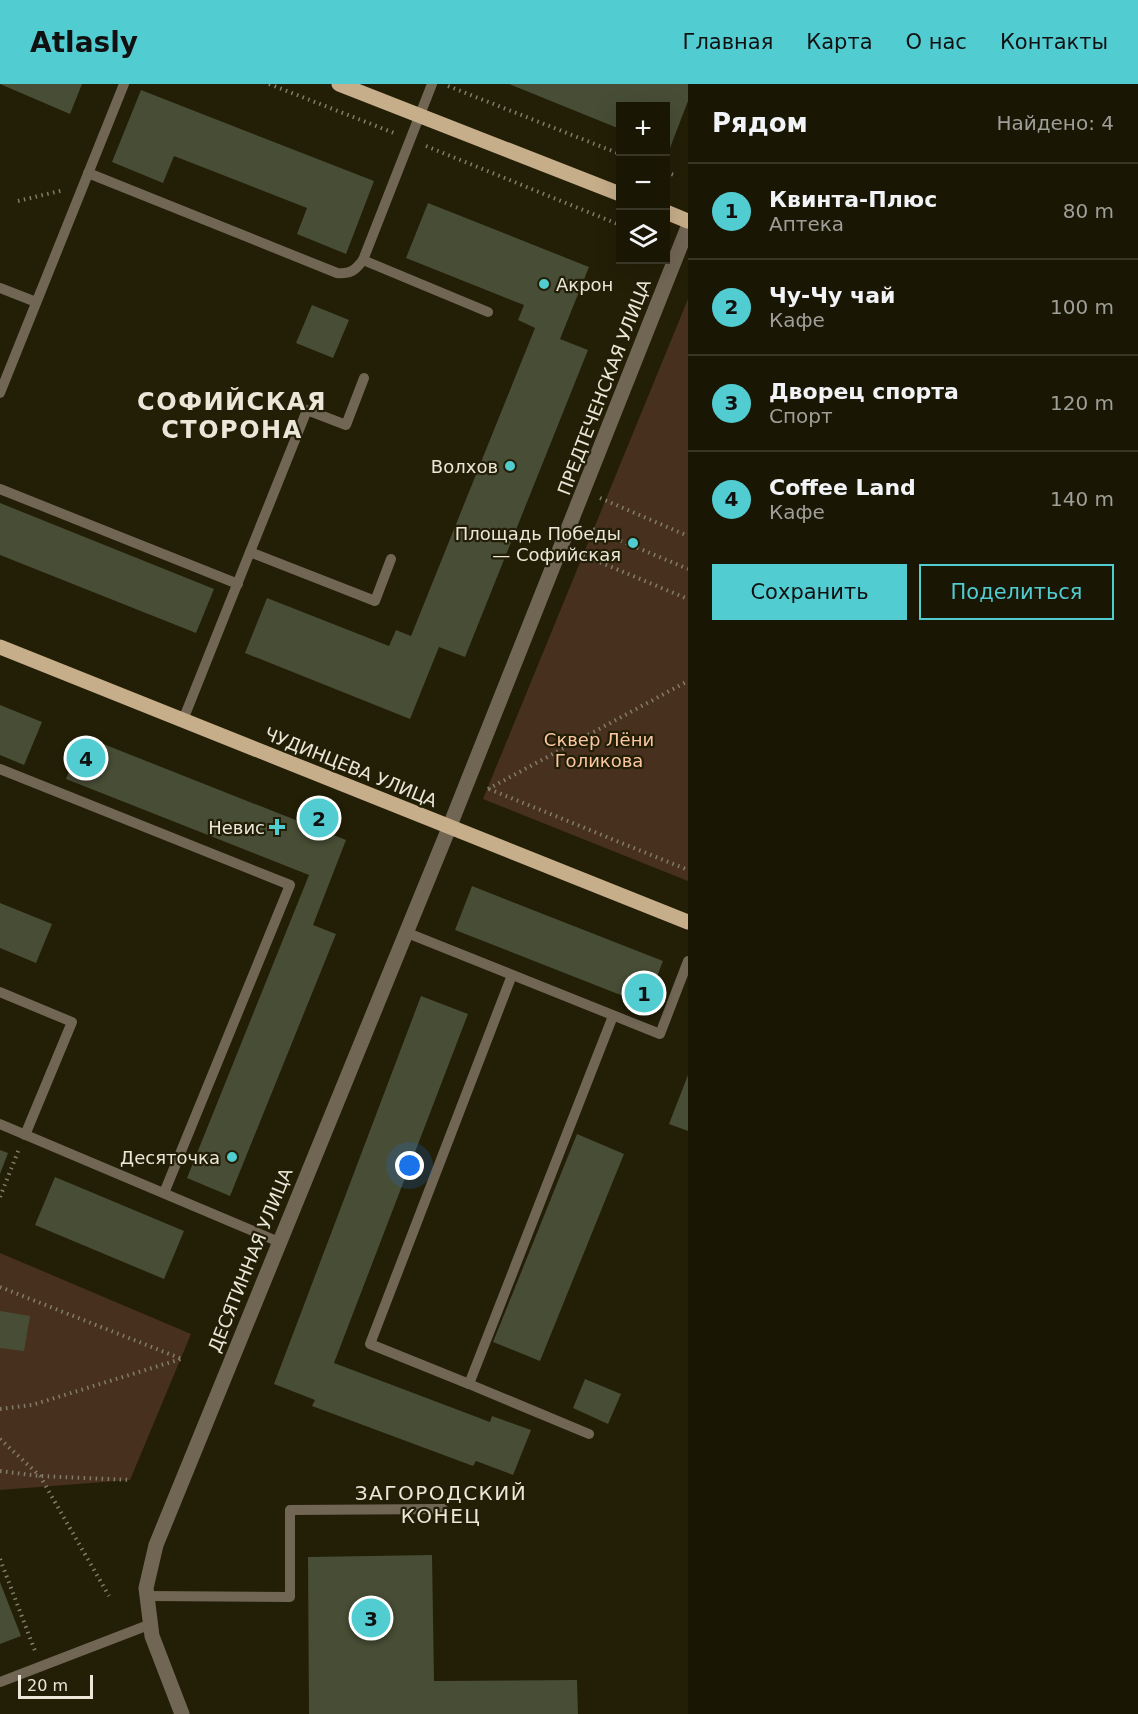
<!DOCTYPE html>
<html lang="ru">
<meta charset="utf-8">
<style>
:root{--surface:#1a1604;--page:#272313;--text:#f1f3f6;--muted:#9f9f9a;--line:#383526;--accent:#51ccd1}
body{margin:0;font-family:"DejaVu Sans",sans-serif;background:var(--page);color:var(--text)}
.controls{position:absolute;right:18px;top:18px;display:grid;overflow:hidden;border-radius:0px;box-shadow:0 6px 24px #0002}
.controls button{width:54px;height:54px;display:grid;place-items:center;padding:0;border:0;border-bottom:2px solid var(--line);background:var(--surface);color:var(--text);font:30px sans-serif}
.scale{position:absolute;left:18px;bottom:15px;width:75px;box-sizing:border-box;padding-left:6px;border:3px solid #eae7d9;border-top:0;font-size:16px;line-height:21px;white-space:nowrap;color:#eae7d9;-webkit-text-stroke:4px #231e06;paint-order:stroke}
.you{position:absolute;left:410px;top:1082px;width:21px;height:21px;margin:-15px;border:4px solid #fff;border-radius:50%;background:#1a73e8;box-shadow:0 0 0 9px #1a73e833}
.badge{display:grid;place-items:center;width:39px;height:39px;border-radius:50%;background:var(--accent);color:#111;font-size:20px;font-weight:700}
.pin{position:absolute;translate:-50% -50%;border:3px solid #fff;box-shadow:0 2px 6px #0006}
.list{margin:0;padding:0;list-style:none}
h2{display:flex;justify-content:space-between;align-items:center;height:78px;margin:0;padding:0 24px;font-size:26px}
h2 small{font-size:20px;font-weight:400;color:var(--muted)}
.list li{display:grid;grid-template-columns:39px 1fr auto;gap:18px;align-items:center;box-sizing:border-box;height:96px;padding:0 24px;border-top:2px solid var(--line)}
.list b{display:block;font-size:22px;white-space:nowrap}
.list p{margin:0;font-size:20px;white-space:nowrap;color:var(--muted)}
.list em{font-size:20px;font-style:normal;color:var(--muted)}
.actions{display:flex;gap:12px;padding:18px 24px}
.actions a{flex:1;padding:14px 0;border:2px solid var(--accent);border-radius:0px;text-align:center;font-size:21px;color:var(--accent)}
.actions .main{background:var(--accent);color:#111}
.icon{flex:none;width:33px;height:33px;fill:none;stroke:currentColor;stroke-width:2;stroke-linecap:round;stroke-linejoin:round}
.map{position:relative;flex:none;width:688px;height:1630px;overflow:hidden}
header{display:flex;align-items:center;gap:36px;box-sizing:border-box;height:84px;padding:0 30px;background:var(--accent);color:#111}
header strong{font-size:28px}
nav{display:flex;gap:33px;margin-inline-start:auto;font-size:21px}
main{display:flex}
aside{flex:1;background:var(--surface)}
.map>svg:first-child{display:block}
.green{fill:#48301e}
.building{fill:#484d35}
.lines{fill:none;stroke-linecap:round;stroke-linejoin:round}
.path{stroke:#817d69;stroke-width:4;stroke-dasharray:1.5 4.5;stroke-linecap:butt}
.service{stroke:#716554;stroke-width:10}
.tertiary{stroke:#716554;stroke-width:15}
.primary{stroke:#c7ae8a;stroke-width:15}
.poi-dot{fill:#51ccd1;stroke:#231e06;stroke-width:2}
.labels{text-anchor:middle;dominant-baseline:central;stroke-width:4.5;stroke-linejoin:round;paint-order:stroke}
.poi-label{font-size:18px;fill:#eae7d9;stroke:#231e06;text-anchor:end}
.street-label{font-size:18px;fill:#eae7d9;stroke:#231e06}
.park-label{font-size:18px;fill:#fbc6a1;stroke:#231e06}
.neighbourhood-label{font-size:20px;letter-spacing:1.5px;fill:#eae7d9;stroke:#231e06}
.district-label{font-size:24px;font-weight:bold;letter-spacing:1.5px;fill:#eae7d9;stroke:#231e06}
</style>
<header>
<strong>Atlasly</strong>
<nav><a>Главная</a><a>Карта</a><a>О нас</a><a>Контакты</a></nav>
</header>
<main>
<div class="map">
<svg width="688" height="1630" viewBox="0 0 688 1630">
<rect width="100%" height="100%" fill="#231e06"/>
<g class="green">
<path d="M688 215V797L483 715Z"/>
<path d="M0 1169 191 1250 130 1396 0 1406Z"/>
</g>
<g class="building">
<path d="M0 0H82L70 30Z"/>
<path d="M509 0H688V17L670 64 666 63V22H620V45Z"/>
<path d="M141 6 374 97 346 170 297 150 307 124 174 72 163 99 112 78Z"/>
<path d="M428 119 589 183 560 255 588 266 465 573 439 563 410 635 245 569 267 514 389 562 396 546 411 552 535 244 518 236 524 221 406 174Z"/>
<path d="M312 221 349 236 333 274 296 259Z"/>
<path d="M0 419 214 505 196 549 0 471Z"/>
<path d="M0 621 42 638 24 681 0 671Z"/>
<path d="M83 652 346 756 313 841 336 850 230 1112 187 1094 309 791 66 695Z"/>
<path d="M472 802 663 877 646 921 455 846Z"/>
<path d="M0 819 52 840 36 879 0 864Z"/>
<path d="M421 912 468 930 334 1279 490 1338 492 1332 531 1346 513 1391 476 1377 473 1382 312 1322 315 1316 274 1300Z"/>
<path d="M688 991V1047L669 1040Z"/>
<path d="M577 1050 624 1070 540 1277 493 1258Z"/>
<path d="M0 1066 8 1069 0 1090Z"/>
<path d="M55 1093 184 1147 164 1195 35 1141Z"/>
<path d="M0 1227 30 1232 24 1267 0 1264Z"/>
<path d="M585 1295 621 1310 608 1340 573 1324Z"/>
<path d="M432 1471 434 1597 577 1596 578 1630H309L308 1473Z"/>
<path d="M0 1498 21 1552 0 1560Z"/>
</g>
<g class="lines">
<g class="path">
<path d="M269 0 394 49"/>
<path d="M448 2 620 70"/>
<path d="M426 62 620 141"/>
<path d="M666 88 674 91"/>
<path d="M18 117 64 106"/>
<path d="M600 414 688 452"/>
<path d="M593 445 688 485"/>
<path d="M578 469 688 515"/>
<path d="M488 705 688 597"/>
<path d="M489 705 688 786"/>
<path d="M0 1113 19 1065"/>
<path d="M0 1203 182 1275"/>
<path d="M0 1325 32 1321 181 1275"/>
<path d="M0 1355 40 1392 109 1512"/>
<path d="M0 1387 40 1392 130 1396"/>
<path d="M0 1475 35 1567"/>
</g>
<g class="service">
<path d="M432 0 363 176 488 228"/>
<path d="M88 89 337 189C350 190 355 187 363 176"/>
<path d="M0 204 36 218"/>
<path d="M0 309 124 0"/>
<path d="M0 405 238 500"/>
<path d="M250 468 307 326 346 341 364 294"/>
<path d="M183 636 250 468 375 517 391 475"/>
<path d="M0 685 290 801 164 1109"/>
<path d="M405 848 660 950 688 877"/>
<path d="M0 908 72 938 25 1051"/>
<path d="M0 1040 279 1158"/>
<path d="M469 1300 370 1260 512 891"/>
<path d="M589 1350 469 1300 613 932"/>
<path d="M147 1512 290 1513V1426L443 1425"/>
<path d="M0 1598 151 1540"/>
</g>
<path class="tertiary" d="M182 1630 152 1552 146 1504 156 1461 449 744 688 143"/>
<g class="primary">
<path d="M339 0 620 110"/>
<path d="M666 128 688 137"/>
<path d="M0 563 688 838"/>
</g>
</g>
<g class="poi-dot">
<circle cx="544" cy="200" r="6"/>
<circle cx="510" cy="382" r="6"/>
<circle cx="633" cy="459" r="6"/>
<path d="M274 734h6v6h6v6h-6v6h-6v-6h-6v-6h6z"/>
<circle cx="232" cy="1073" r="6"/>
</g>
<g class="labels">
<g class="poi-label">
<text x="556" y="200" text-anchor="start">Акрон</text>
<text x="498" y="382">Волхов</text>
<text x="621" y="449">Площадь Победы<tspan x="621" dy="21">— Софийская</tspan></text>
<text x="265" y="743">Невис</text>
<text x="220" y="1073">Десяточка</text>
</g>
<g class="street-label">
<text transform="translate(604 303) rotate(-69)">ПРЕДТЕЧЕНСКАЯ УЛИЦА</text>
<text transform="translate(351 683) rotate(22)">ЧУДИНЦЕВА УЛИЦА</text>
<text transform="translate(250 1176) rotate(-68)">ДЕСЯТИННАЯ УЛИЦА</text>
</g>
<g class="park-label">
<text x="599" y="655">Сквер Лёни<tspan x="599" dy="21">Голикова</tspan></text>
</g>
<g class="neighbourhood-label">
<text x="441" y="1409">ЗАГОРОДСКИЙ<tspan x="441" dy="23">КОНЕЦ</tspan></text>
</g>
<g class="district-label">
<text x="232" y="318">СОФИЙСКАЯ<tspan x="232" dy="28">СТОРОНА</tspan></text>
</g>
</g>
</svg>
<div class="controls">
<button>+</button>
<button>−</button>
<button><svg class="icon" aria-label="layers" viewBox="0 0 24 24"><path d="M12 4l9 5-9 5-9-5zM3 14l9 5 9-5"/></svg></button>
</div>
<div class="scale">20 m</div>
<div class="you"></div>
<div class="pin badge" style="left:644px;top:909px">1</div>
<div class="pin badge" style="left:319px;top:734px">2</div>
<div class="pin badge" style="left:371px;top:1534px">3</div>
<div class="pin badge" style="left:86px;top:674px">4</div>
</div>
<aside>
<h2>Рядом<small>Найдено: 4</small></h2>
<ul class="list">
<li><span class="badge">1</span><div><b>Квинта-Плюс</b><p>Аптека</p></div><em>80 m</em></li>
<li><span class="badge">2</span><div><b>Чу-Чу чай</b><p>Кафе</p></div><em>100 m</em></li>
<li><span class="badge">3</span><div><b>Дворец спорта</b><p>Спорт</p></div><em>120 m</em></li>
<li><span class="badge">4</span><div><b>Coffee Land</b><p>Кафе</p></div><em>140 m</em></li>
</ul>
<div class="actions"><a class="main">Сохранить</a><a>Поделиться</a></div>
</aside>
</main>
